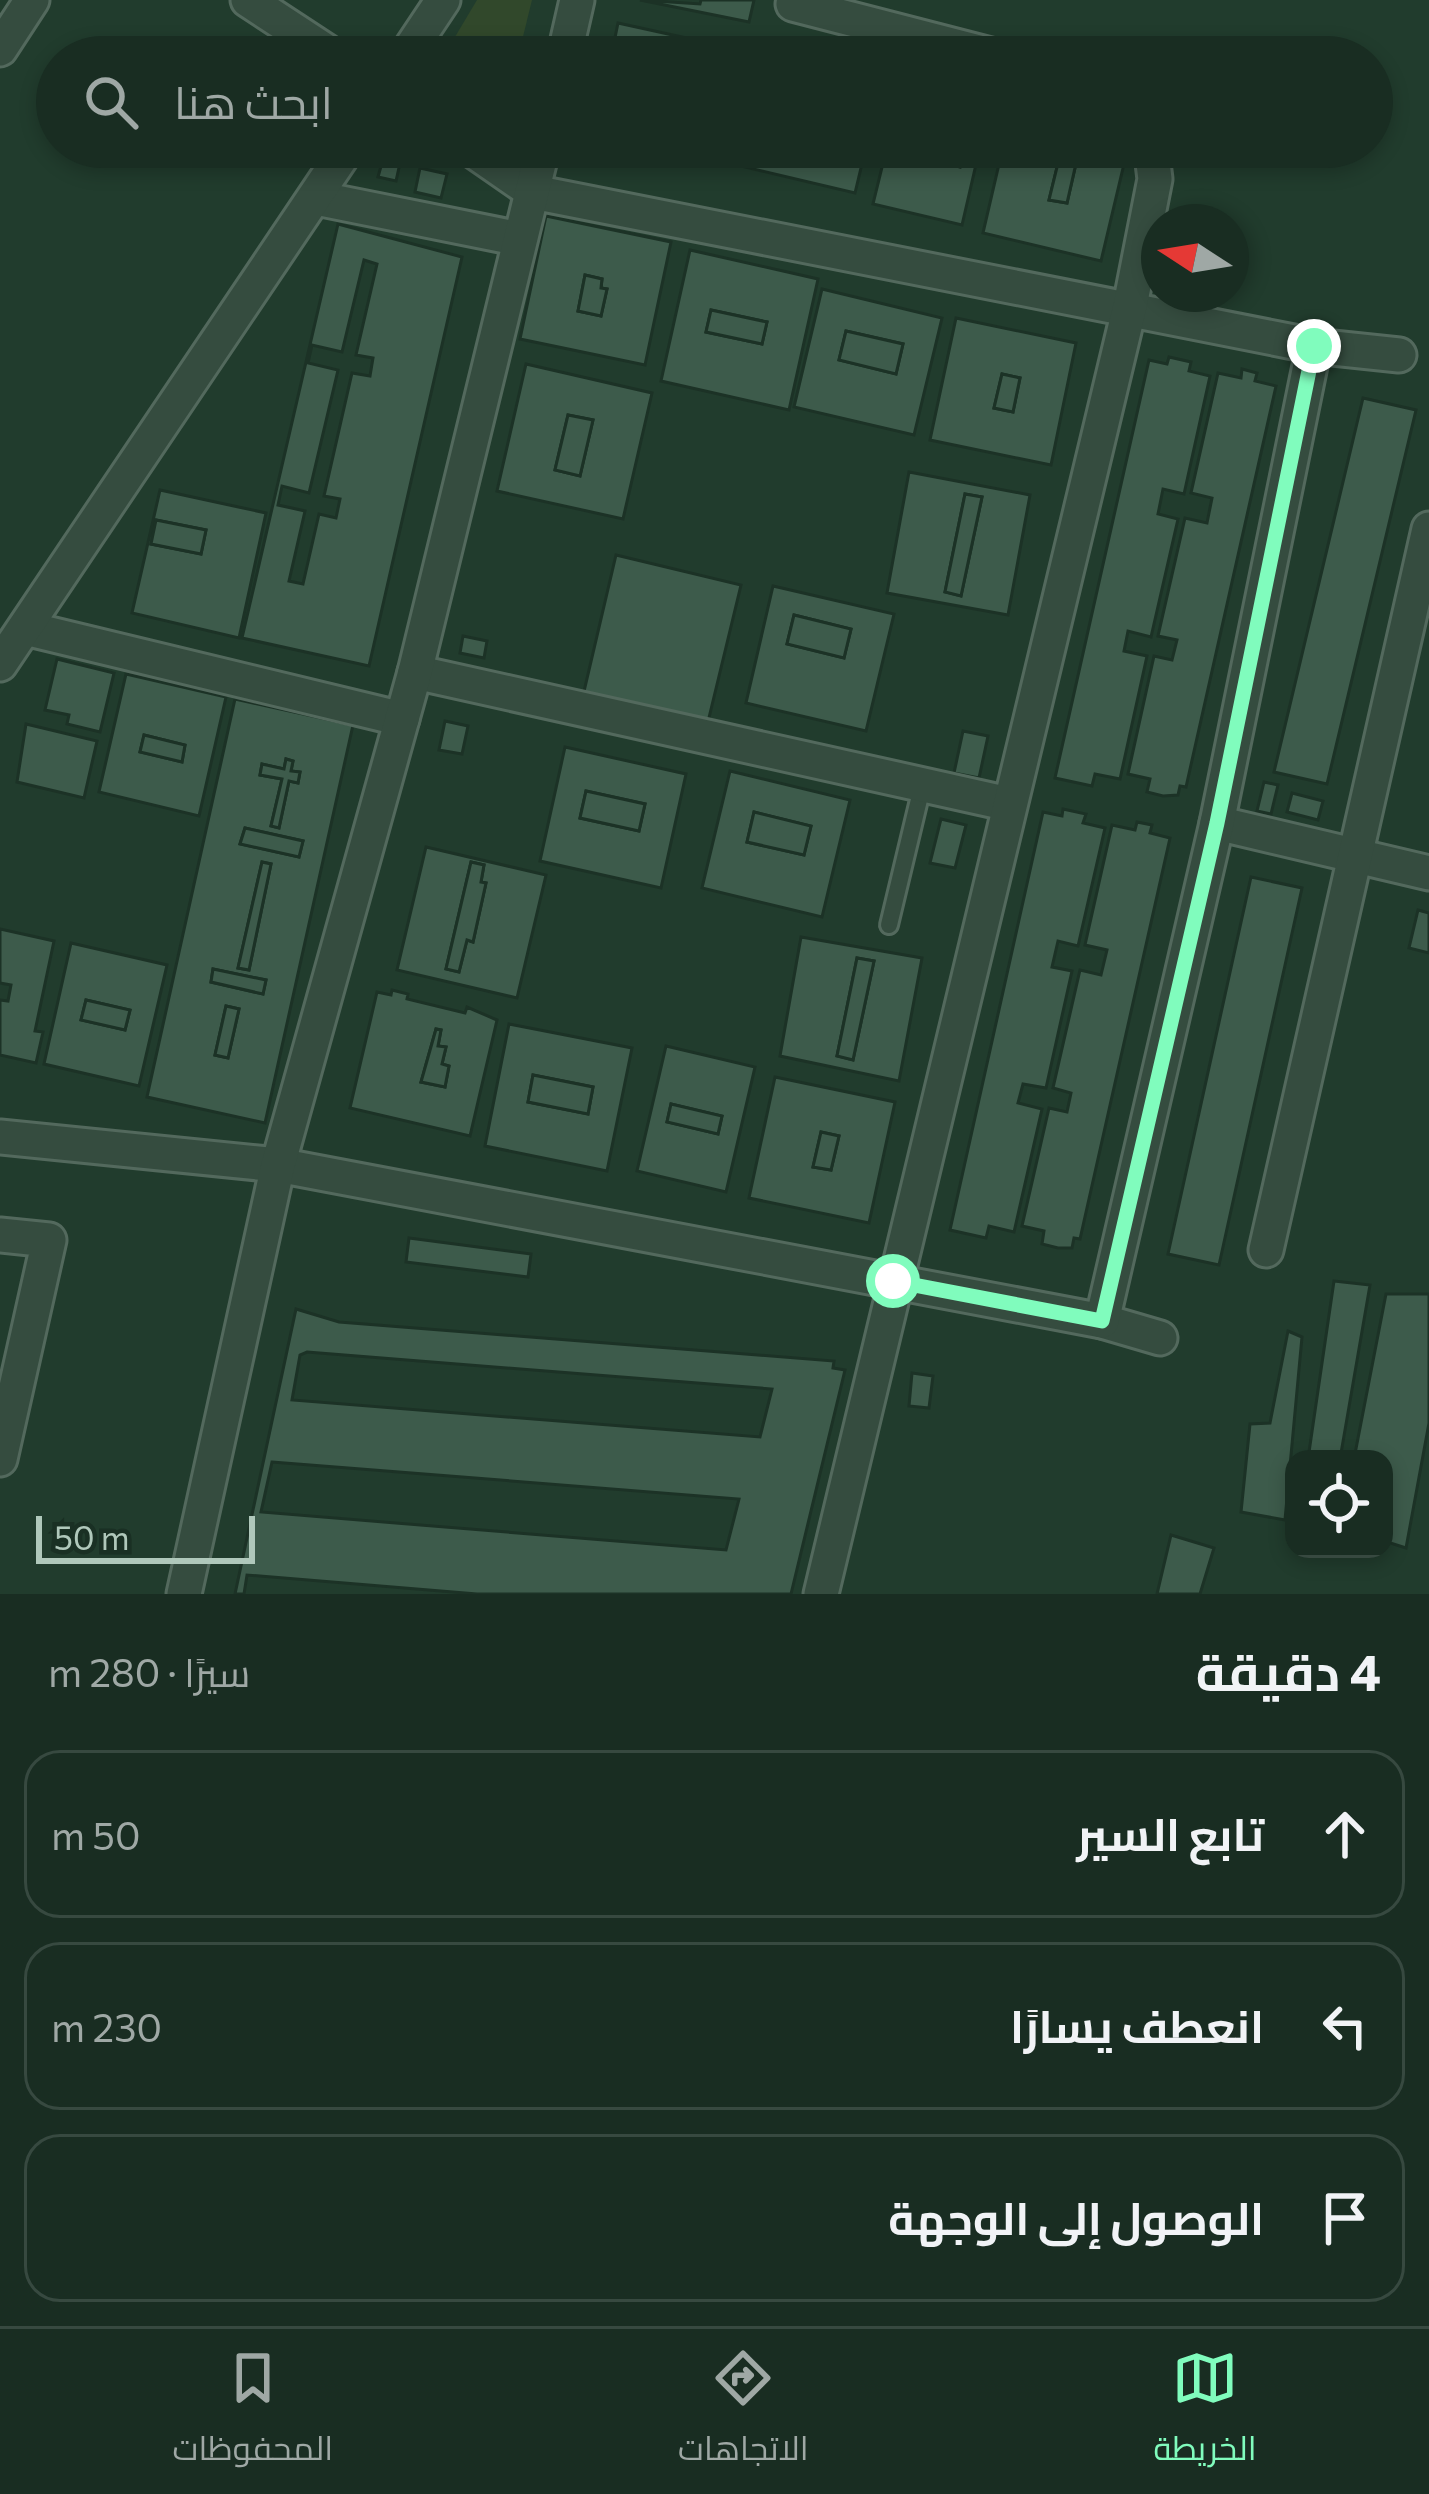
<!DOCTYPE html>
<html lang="ar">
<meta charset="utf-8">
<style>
:root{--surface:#192d22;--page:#26392f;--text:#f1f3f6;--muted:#9fa8a5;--line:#374940;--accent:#80fcbd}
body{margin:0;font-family:Commissioner,Cairo,sans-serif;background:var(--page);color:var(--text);direction:rtl}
.controls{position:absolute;right:36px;bottom:36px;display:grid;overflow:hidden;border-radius:24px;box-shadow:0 6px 18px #0003}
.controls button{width:108px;height:108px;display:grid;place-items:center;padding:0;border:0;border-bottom:3px solid var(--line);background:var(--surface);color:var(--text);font:60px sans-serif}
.compass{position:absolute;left:1141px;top:204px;width:108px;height:108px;border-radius:50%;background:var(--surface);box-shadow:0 6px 18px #0003;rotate:282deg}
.scale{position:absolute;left:36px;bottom:30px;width:219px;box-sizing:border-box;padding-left:12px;border:6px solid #b0c8bb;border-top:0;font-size:33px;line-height:42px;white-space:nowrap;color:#b0c8bb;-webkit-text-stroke:9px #1a3024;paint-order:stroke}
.stop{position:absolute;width:36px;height:36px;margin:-27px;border:9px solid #80fcbd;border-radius:50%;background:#fff}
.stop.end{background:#80fcbd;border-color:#fff;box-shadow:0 3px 12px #0008}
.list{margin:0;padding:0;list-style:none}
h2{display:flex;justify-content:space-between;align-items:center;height:156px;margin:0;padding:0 48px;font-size:51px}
h2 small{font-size:39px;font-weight:400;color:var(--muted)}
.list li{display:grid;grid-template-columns:78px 1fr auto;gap:36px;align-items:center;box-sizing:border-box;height:168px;margin:0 24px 24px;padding:0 24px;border:3px solid var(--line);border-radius:36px}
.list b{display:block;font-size:45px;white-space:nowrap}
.list em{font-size:39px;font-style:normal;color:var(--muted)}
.icon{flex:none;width:66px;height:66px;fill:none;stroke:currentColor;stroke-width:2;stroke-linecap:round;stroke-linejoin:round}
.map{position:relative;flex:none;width:1429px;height:1594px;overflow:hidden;direction:ltr}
.search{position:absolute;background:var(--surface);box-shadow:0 6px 18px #0003;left:36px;right:36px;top:36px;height:132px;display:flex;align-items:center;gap:30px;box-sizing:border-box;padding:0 42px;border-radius:66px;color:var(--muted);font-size:45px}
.sheet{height:732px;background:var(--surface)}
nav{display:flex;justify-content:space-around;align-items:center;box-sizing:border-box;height:168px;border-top:3px solid var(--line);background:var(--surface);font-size:33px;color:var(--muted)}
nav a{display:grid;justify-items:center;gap:6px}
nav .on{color:var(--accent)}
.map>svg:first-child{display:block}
.green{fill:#31482b}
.building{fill:#3d5b4b;stroke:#1c3226;stroke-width:3;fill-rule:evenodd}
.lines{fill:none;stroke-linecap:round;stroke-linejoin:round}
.service-casing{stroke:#53695d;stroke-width:22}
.minor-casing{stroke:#53695d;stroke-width:39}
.service{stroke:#354c3f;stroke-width:16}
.minor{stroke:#354c3f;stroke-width:33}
.route{stroke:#80fcbd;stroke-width:15}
</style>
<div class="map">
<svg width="1429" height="1594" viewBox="0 0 1429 1594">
<rect width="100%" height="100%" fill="#213c2d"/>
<path class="green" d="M477 0H532L518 57H443Z"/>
<g class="building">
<path d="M640 0 700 4 701 0H754L749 22Z"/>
<path d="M618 23 741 50 740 57H611Z"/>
<path d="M760 41 829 57H757Z"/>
<path d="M651 147H720L717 161Z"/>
<path d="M736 147H866L855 193 732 164Z"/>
<path d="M887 147H912L910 155 960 167 964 147H980L962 225 873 204Z"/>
<path d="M912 147H964L960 167 910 155Z"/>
<path d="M1003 147H1128L1101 261 983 233ZM1060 155 1077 159 1067 203 1049 200Z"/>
<path d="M1060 155 1077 159 1067 203 1049 200Z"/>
<path d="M383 159 400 163 396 181 378 177Z"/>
<path d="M420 168 447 174 441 198 415 192Z"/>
<path d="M546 216 671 242 645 365 520 339ZM585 275 602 279 601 288 607 289 601 316 578 311Z"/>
<path d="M338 224 462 257 369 666 242 638ZM364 260 377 264 356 355 373 358 370 376 352 373 324 496 340 499 336 518 319 514 303 584 289 581 305 511 278 505 282 486 309 493 338 370 308 363 312 345 342 352Z"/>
<path d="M690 250 818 279 789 410 661 381ZM711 310 767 322 762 344 706 332Z"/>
<path d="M585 275 602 279 601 288 607 289 601 316 578 311Z"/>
<path d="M822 289 942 318 914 435 794 407ZM846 331 903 344 896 374 839 360Z"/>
<path d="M711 310 767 322 762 344 706 332Z"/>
<path d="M956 318 1076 343 1051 465 930 440ZM1002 374 1020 378 1013 412 994 408Z"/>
<path d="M846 331 903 344 896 374 839 360Z"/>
<path d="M1169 357 1191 362 1189 371 1210 376 1184 494 1163 489 1158 514 1178 519 1151 637 1128 631 1124 651 1147 656 1120 779 1095 774 1092 786 1055 778 1149 360 1167 364Z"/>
<path d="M526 364 652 393 623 519 497 491ZM568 415 593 420 580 476 555 470Z"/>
<path d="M1242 369 1257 373 1255 381 1276 386 1186 787 1180 786 1178 795 1163 796 1147 792 1150 779 1128 774 1154 656 1172 660 1177 640 1158 636 1185 518 1207 523 1212 498 1191 493 1218 373 1241 378Z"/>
<path d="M1002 374 1020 378 1013 412 994 408Z"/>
<path d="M1363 398 1416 410 1327 784 1274 772Z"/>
<path d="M568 415 593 420 580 476 555 470Z"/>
<path d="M909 472 1030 495 1008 615 887 593ZM965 494 982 497 961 596 945 592Z"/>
<path d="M160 490 266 513 239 638 132 613ZM156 520 206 530 201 554 151 544Z"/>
<path d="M965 494 982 497 961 596 945 592Z"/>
<path d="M156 520 206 530 201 554 151 544Z"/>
<path d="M616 555 741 585 706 730 582 700Z"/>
<path d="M773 586 894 614 866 731 746 703ZM794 615 851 629 844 658 787 644Z"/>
<path d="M794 615 851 629 844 658 787 644Z"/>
<path d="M463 636 487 641 484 658 460 653Z"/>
<path d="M57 659 114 673 100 732 67 724 69 715 45 710Z"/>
<path d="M126 674 226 697 199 816 99 792ZM144 735 185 745 182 762 140 752Z"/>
<path d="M235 699 353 725 265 1123 147 1097ZM286 759 293 761 291 771 300 772 298 783 289 781 279 828 271 826 282 779 260 775 262 764 284 769ZM245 828 303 841 299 857 240 844ZM262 862 271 864 249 970 238 968ZM213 969 266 980 263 994 211 982ZM226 1006 239 1009 228 1058 215 1055Z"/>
<path d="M445 721 468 726 462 754 439 750Z"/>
<path d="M26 724 97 741 84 798 17 782Z"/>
<path d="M963 731 988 736 979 778 954 773Z"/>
<path d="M144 735 185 745 182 762 140 752Z"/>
<path d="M565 747 686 774 661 888 540 861ZM586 791 645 804 639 831 580 818Z"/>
<path d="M286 759 293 761 291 771 300 772 298 783 289 781 279 828 271 826 282 779 260 775 262 764 284 769Z"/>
<path d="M730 771 850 800 822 917 702 888ZM754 812 811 826 804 855 747 842Z"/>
<path d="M1264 782 1278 785 1271 814 1257 811Z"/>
<path d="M586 791 645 804 639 831 580 818Z"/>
<path d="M1292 793 1323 801 1318 820 1287 812Z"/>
<path d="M1063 809 1086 814 1083 823 1105 828 1078 946 1058 941 1052 967 1072 971 1046 1088 1023 1084 1018 1103 1042 1109 1014 1232 989 1226 986 1238 950 1230 1043 812 1062 816Z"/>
<path d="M754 812 811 826 804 855 747 842Z"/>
<path d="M941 819 966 825 955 868 930 863Z"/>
<path d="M1137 822 1152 825 1150 833 1170 838 1080 1239 1074 1238 1072 1248H1058L1042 1244 1044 1231 1022 1226 1049 1108 1067 1112 1071 1093 1053 1088 1080 970 1101 975 1107 950 1085 945 1112 825 1135 830Z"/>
<path d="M245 828 303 841 299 857 240 844Z"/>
<path d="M426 847 546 875 517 998 397 970ZM471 862 484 865 481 882 486 883 473 942 467 940 459 972 446 969Z"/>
<path d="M262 862 271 864 249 970 238 968Z"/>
<path d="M471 862 484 865 481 882 486 883 473 942 467 940 459 972 446 969Z"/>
<path d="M1251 877 1302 888 1219 1265 1168 1254Z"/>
<path d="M1418 910 1429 913V953L1409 948Z"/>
<path d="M0 929 54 941 35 1031 43 1032 36 1063 0 1055V1000L8 1001 11 985 0 983Z"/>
<path d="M801 937 922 958 899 1081 780 1056ZM857 958 874 961 853 1060 837 1056Z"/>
<path d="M71 943 167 965 139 1086 44 1064ZM86 1000 130 1010 125 1030 81 1020Z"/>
<path d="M857 958 874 961 853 1060 837 1056Z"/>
<path d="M213 969 266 980 263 994 211 982Z"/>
<path d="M392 990 408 994 407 999 465 1013 467 1007 497 1020 470 1136 350 1108 377 992 391 995ZM436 1029 441 1030 438 1046 446 1047 442 1064 449 1066 445 1087 421 1082Z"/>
<path d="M86 1000 130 1010 125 1030 81 1020Z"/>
<path d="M226 1006 239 1009 228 1058 215 1055Z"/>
<path d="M509 1024 632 1048 607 1171 485 1146ZM533 1075 593 1087 588 1114 528 1102Z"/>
<path d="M436 1029 441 1030 438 1046 446 1047 442 1064 449 1066 445 1087 421 1082Z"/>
<path d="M666 1046 755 1067 726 1192 637 1171ZM671 1104 722 1116 718 1134 667 1122Z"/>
<path d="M533 1075 593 1087 588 1114 528 1102Z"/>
<path d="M775 1077 895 1102 869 1223 749 1198ZM821 1132 839 1136 831 1170 813 1167Z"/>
<path d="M671 1104 722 1116 718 1134 667 1122Z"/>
<path d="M821 1132 839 1136 831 1170 813 1167Z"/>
<path d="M409 1238 531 1254 528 1277 406 1262Z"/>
<path d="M1334 1281 1370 1285 1340 1459H1308Z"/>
<path d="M1386 1294H1429V1423L1406 1548 1384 1541V1459H1354Z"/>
<path d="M296 1309 339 1322 834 1361 833 1368 845 1370 791 1594H477L247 1575 244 1594H235ZM307 1352 772 1389 760 1437 292 1400 300 1355ZM272 1462 739 1499 726 1550 261 1512Z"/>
<path d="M1288 1331 1302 1337 1285 1520 1241 1512 1250 1424 1270 1423Z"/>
<path d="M912 1373 933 1376 929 1408 909 1406Z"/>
<path d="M1171 1535 1214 1548 1200 1594H1157Z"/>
</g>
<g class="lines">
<defs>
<path id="service" d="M889 925 923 783"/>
<g id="minor">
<path d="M248 0 335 57"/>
<path d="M793 4 998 57"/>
<path d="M0 49 32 0"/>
<path d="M405 57 443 0"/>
<path d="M564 57 577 0"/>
<path d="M468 147 533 192 1314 346 1399 355"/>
<path d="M316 198 520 239"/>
<path d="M25 628 402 719"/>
<path d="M0 664 348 147"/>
<path d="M415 672 1009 804"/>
<path d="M1217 823 1429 873"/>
<path d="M0 1137 278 1165 1102 1321 1160 1338"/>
<path d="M0 1235 49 1240 0 1459"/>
<path d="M1266 1250 1429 529"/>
<path d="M1102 1321 1217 823 1314 346"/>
<path d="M184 1594 278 1165 415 672 543 147"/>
<path d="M821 1594 1130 306 1155 179 1151 147"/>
</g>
</defs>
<use href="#service" class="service-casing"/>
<use href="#minor" class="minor-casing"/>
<use href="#service" class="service"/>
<use href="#minor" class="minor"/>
</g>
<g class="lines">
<path class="route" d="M893 1281 1102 1321 1217 823 1314 346"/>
</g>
</svg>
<div class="controls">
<button><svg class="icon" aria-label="locate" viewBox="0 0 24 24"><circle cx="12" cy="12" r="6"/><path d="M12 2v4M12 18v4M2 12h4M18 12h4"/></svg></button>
</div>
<svg class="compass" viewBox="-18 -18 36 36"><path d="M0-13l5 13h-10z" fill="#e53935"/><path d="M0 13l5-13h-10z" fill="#9fa8a5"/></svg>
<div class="scale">50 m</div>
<div class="stop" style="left:893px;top:1281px"></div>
<div class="stop end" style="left:1314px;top:346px"></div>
<div class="search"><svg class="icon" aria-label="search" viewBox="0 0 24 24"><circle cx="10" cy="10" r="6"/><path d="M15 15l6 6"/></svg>ابحث هنا</div>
</div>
<section class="sheet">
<h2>4 دقيقة<small>سيرًا · 280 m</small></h2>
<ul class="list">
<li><svg class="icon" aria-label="ahead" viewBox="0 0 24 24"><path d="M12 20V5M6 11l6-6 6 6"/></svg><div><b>تابع السير</b></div><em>50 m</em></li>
<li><svg class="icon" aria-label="left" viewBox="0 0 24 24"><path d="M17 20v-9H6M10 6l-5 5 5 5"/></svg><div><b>انعطف يسارًا</b></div><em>230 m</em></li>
<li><svg class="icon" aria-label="arrive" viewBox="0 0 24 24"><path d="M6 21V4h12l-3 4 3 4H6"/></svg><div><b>الوصول إلى الوجهة</b></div></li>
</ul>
</section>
<nav>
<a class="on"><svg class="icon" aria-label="map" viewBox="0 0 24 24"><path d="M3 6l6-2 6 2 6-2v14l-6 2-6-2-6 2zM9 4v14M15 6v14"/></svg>الخريطة</a>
<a><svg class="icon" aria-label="directions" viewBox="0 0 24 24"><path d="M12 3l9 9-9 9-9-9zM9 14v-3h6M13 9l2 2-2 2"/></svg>الاتجاهات</a>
<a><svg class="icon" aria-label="saved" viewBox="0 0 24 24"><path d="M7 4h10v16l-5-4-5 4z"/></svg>المحفوظات</a>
</nav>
